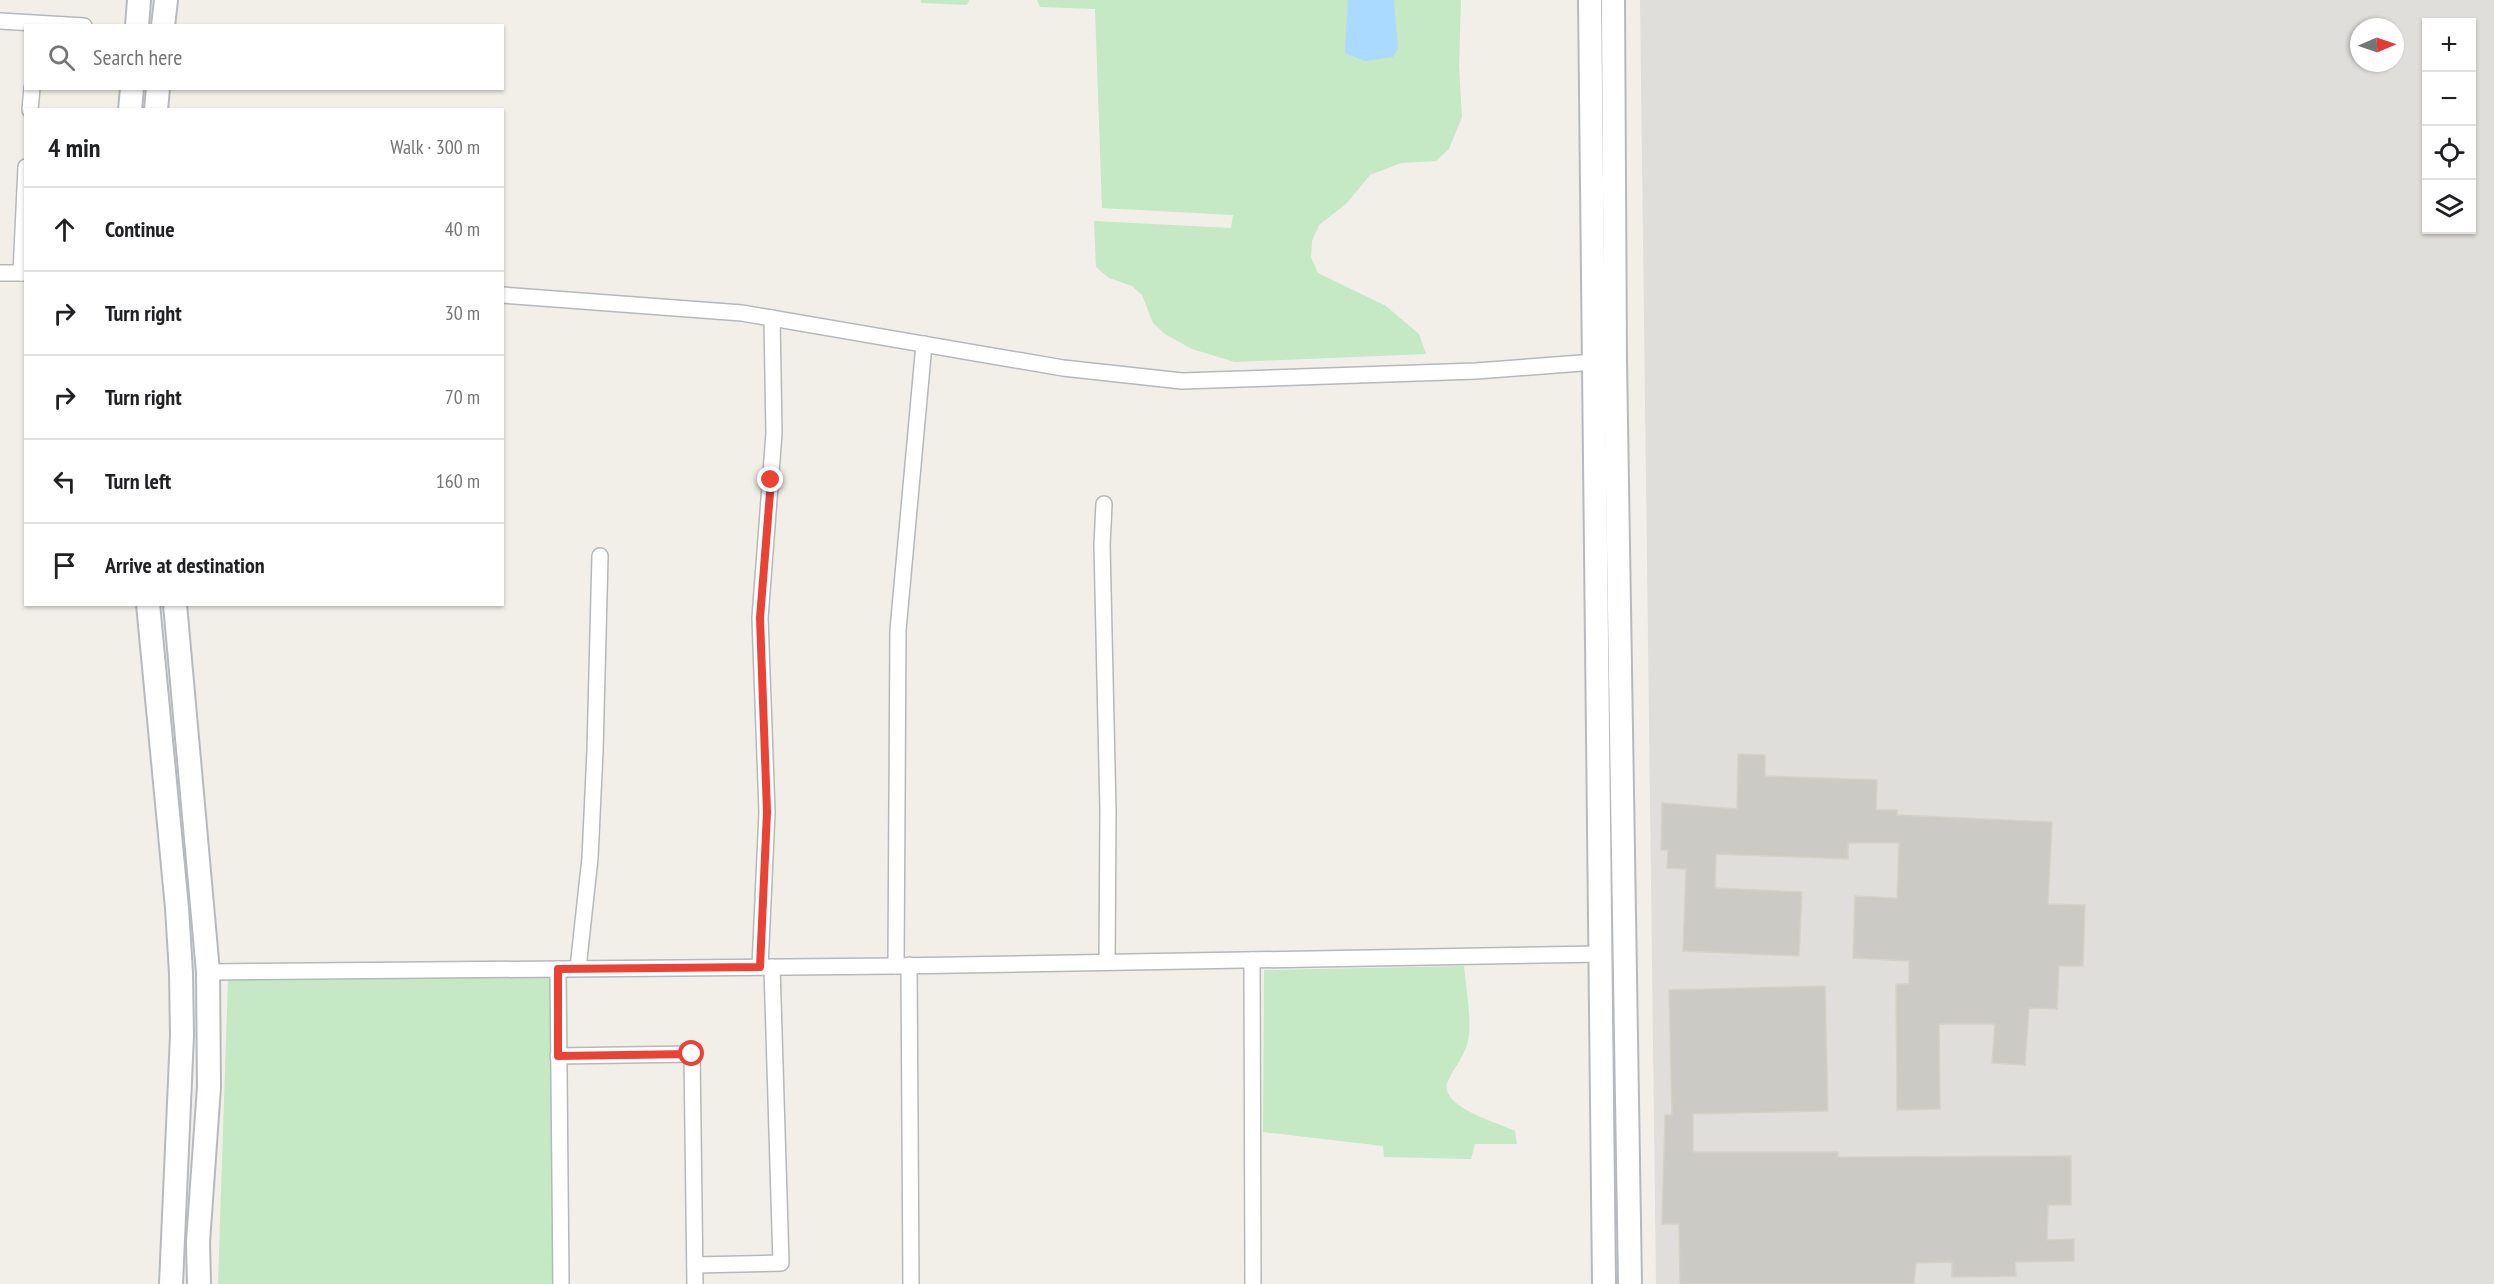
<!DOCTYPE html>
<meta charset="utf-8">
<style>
:root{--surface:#fff;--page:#f2f2f2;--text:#202124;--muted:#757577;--line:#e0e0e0}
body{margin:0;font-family:"PT Sans Narrow",sans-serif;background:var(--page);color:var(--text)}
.controls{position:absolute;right:18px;top:18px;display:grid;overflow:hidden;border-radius:0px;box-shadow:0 2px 4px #0004}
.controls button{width:54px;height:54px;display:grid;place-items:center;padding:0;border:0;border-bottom:2px solid var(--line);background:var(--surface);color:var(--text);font:30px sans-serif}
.compass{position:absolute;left:2350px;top:18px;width:54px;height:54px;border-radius:50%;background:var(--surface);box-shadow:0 2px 4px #0004;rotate:88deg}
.stop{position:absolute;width:18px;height:18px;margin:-14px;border:4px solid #ea4335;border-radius:50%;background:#fff}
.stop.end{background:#ea4335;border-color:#fff;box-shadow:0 2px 6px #0008}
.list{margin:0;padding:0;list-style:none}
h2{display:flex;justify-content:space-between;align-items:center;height:78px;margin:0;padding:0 24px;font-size:26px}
h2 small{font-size:20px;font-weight:400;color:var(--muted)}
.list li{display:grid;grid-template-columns:39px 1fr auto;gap:18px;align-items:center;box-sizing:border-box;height:84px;padding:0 24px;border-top:2px solid var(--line)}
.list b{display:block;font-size:22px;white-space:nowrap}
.list em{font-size:20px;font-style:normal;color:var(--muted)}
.icon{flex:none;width:33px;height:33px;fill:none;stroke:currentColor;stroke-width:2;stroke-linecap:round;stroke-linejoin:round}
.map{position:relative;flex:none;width:2494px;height:1284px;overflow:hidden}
.search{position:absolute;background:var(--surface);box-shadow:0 2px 4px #0004;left:24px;top:24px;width:480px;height:66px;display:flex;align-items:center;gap:15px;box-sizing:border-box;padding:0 21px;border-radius:0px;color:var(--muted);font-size:22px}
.panel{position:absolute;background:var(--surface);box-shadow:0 2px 4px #0004;left:24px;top:108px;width:480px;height:498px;border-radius:0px}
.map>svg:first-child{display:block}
.industrial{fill:#e0deda;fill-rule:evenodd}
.green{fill:#c5e8c5}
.water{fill:#aadaff}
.building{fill:#cccac5;stroke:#d6d1c6;stroke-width:1.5}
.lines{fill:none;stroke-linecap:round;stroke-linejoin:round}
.street-casing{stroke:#b5b8bc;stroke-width:18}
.secondary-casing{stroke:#b6babf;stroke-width:26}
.street{stroke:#fff;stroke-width:15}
.secondary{stroke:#fff;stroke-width:22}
.route{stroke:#ea4335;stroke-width:8}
</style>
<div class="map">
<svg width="2494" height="1284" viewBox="0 0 2494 1284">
<rect width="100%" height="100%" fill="#f1efe8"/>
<path class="industrial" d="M1640 0H2494V1284H1656ZM2426 22H2472V230H2426ZM2359 27H2395V63H2359Z"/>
<g class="green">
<path d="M921 0H969L967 5 921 3Z"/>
<path d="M1037 0H1461L1459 66 1462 117 1449 149 1436 161 1401 163 1370 175 1347 203 1319 225 1312 241 1311 257 1318 273 1386 306 1419 334 1426 354 1235 362 1192 349 1165 334 1153 323 1142 295 1132 286 1109 278 1096 267 1094 221 1231 228 1233 215 1102 208 1095 9 1040 7Z"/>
<path d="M1464 966C1466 988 1471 1014 1469 1035 1467 1054 1455 1065 1448 1081 1436 1106 1499 1123 1515 1131L1517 1144H1475L1471 1159 1384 1157 1383 1146 1263 1132 1264 970Z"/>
<path d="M550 975 555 1284H218L228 979Z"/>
</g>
<path class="water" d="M1348 0H1394L1398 48 1393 57 1365 61 1345 53Z"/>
<g class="building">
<path d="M1738 754 1765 755V776L1877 780 1876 810H1897V815L2052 822 2048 904 2085 905 2083 966H2059L2057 1009 2029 1008 2025 1065 1992 1063 1995 1024H1939L1940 1109 1897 1110 1896 984H1909V961L1853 958 1855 896 1897 898 1899 843H1848V859L1716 854 1715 888 1802 892 1799 956 1683 951 1686 869 1667 868 1668 850H1661L1662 803 1737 809Z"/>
<path d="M1825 986 1828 1111 1693 1114V1152H1838V1157L2071 1156V1205H2048L2047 1240 2074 1239V1261L2015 1262 2016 1276 1952 1277V1262L1916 1263 1914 1284H1680L1679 1224H1662L1665 1115H1672L1669 990Z"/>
</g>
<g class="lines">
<defs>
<g id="street">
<path d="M0 21 84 26"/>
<path d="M30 110 32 88"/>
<path d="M0 273H26"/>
<path d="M21 273 26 167"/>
<path d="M502 295 742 313 1063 368 1182 381 1476 371 1595 362"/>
<path d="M1104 504 1102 545 1108 811 1107 962"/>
<path d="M1252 960 1253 1284"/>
<path d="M909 965 911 1284"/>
<path d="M896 966 898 630 924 344"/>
<path d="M760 967 767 812 760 618 774 433 772 318"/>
<path d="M578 968 590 858 595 751 600 556"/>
<path d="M558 969 561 1284"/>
<path d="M208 972 896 966 1601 954"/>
<path d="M558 1056 692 1054 695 1284"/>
<path d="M695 1265 781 1263 772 967"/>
</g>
<g id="secondary">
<path d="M1590 0 1604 1284"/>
<path d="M1613 0 1615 361 1630 1284"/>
<path d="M137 26 139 0"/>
<path d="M163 26 166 0"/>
<path d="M130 110 132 88"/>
<path d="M156 110 158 88"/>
<path d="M148 604 177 908 181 973 182 1035 171 1284"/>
<path d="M175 604 208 972 209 1087 198 1242 199 1284"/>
</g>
</defs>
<use href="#street" class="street-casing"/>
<use href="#secondary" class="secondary-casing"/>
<use href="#street" class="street"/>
<use href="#secondary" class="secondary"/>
</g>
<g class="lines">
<path class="route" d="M692 1054 558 1056V969L760 967 767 812 760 618 771 480"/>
</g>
</svg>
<div class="controls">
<button>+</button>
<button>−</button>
<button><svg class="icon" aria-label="locate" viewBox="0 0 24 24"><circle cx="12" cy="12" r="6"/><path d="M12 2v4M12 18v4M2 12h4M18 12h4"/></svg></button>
<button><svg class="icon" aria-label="layers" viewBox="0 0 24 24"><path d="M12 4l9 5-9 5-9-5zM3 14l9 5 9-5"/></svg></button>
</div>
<svg class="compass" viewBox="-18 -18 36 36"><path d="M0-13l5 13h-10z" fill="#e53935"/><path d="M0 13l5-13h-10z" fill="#757577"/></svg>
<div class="stop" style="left:692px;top:1054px"></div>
<div class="stop end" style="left:771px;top:480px"></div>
<div class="search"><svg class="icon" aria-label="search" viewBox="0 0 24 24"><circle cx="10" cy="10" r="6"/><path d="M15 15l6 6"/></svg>Search here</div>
<section class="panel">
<h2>4 min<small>Walk · 300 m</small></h2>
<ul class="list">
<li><svg class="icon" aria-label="ahead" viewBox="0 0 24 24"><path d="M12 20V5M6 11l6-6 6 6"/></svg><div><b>Continue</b></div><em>40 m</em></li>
<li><svg class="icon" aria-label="right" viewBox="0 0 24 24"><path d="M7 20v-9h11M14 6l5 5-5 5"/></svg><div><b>Turn right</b></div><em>30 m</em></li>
<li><svg class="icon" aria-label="right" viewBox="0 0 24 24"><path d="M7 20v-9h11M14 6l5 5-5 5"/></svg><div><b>Turn right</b></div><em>70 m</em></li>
<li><svg class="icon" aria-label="left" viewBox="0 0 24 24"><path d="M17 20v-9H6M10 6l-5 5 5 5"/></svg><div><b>Turn left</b></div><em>160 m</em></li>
<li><svg class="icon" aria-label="arrive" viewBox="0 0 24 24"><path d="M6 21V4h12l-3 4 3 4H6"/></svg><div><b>Arrive at destination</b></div></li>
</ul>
</section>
</div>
